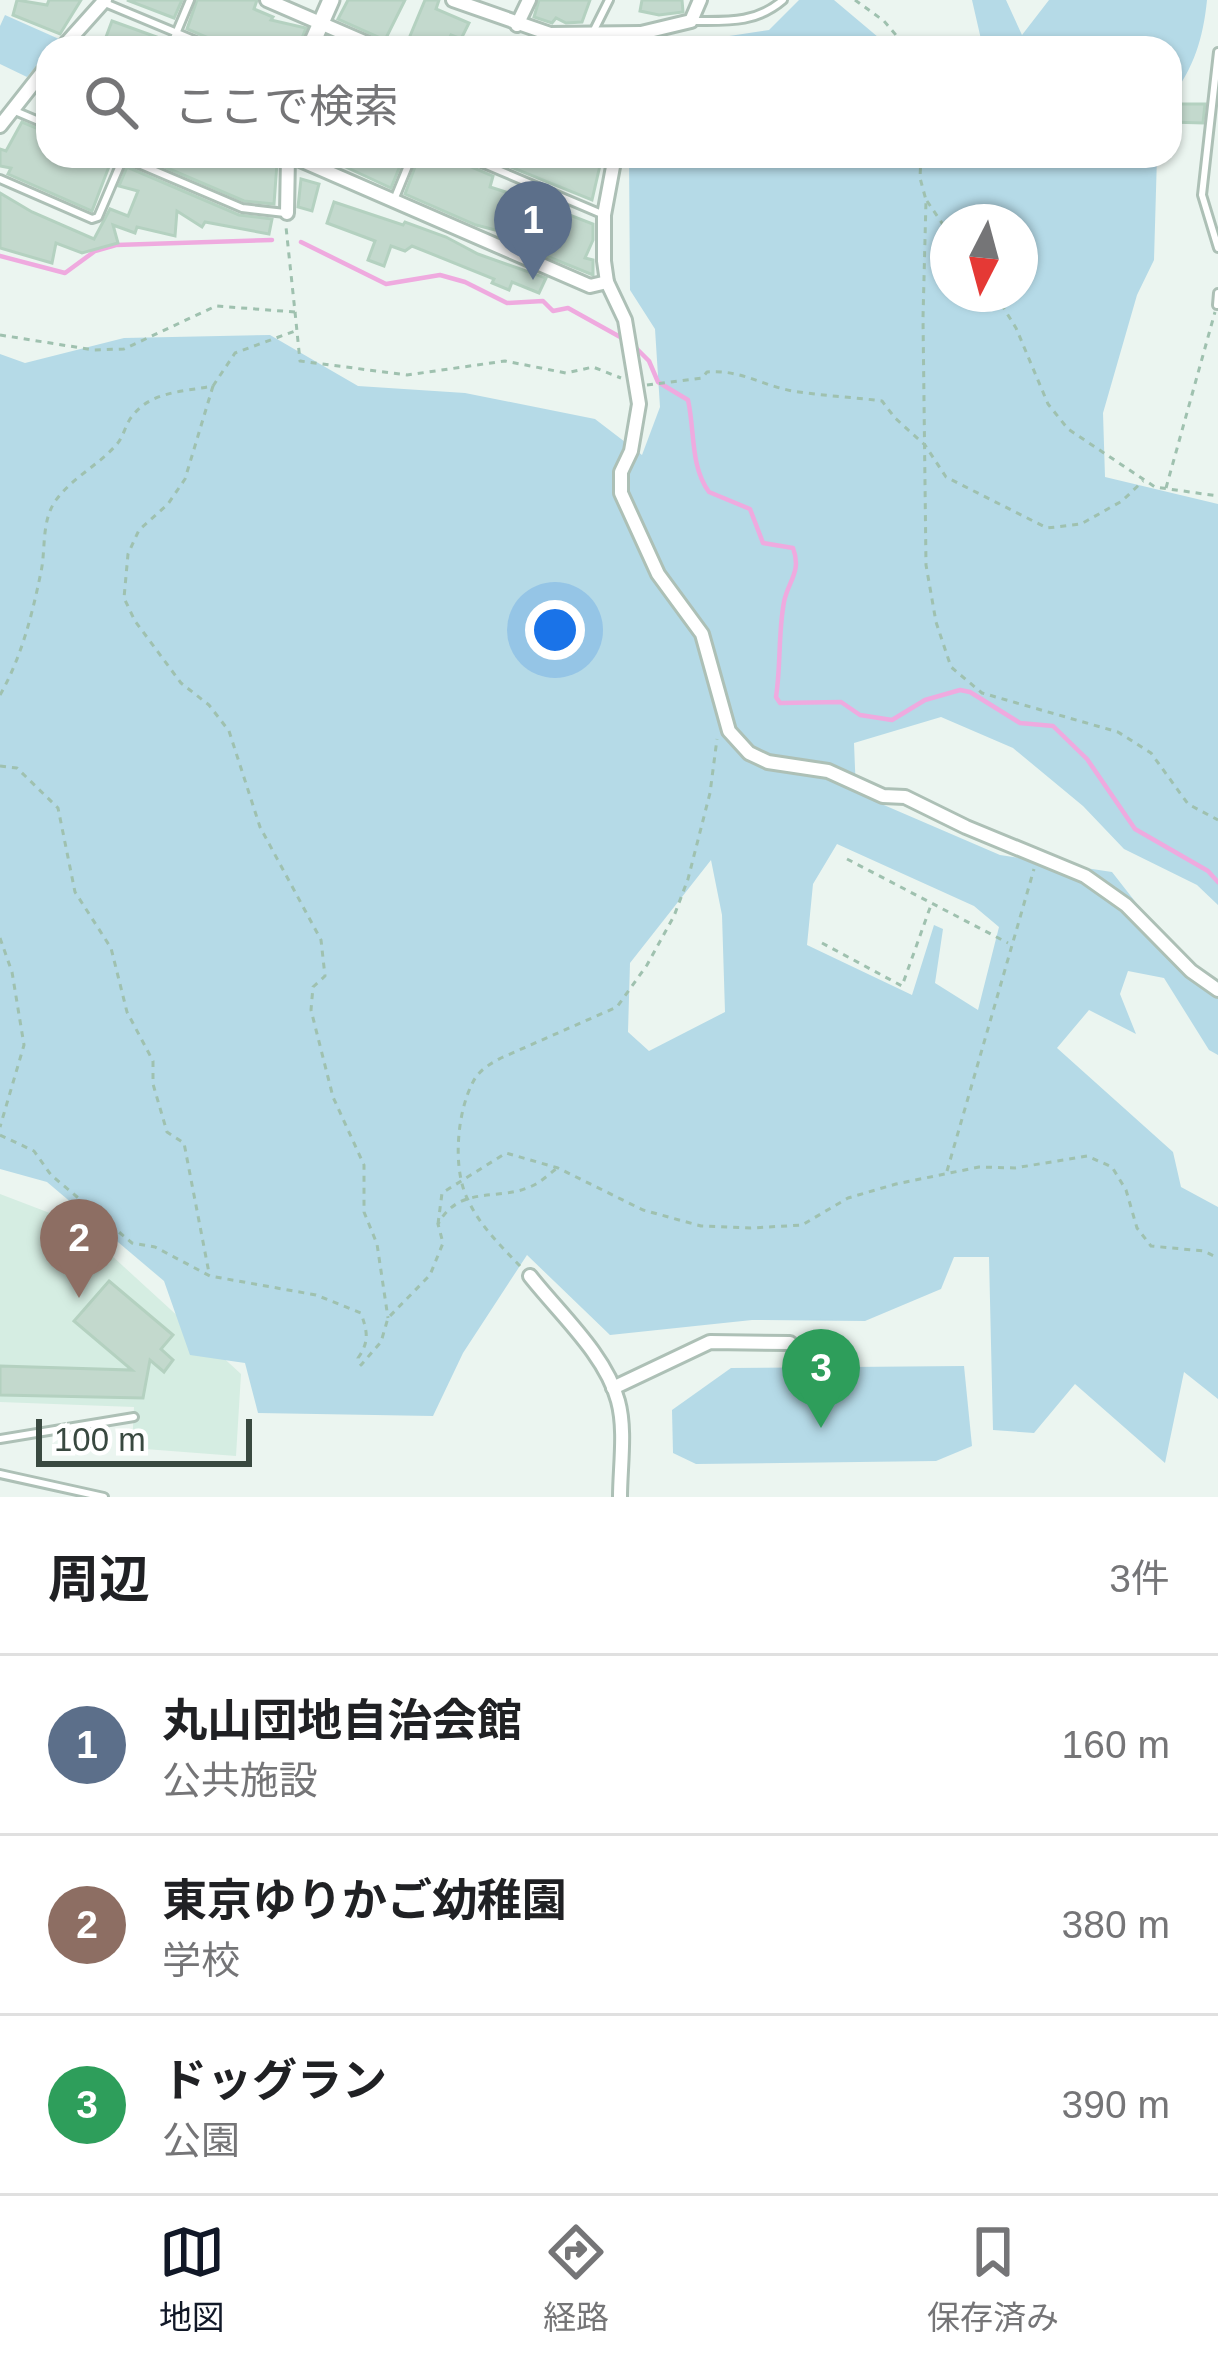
<!DOCTYPE html>
<html lang="ja">
<meta charset="utf-8">
<style>
:root{--surface:#fff;--page:#f2f2f2;--text:#202124;--muted:#757577;--line:#e0e0e0;--accent:#111827}
body{margin:0;font-family:Arial,"Noto Sans JP",sans-serif;background:var(--page);color:var(--text)}
.compass{position:absolute;left:930px;top:204px;width:108px;height:108px;border-radius:50%;background:var(--surface);box-shadow:0 3px 9px #0004;rotate:186deg}
.scale{position:absolute;left:36px;bottom:30px;width:216px;box-sizing:border-box;padding-left:12px;border:6px solid #394940;border-top:0;font-size:33px;line-height:42px;white-space:nowrap;color:#394940;-webkit-text-stroke:9px #fff;paint-order:stroke}
.you{position:absolute;left:555px;top:630px;width:42px;height:42px;margin:-30px;border:9px solid #fff;border-radius:50%;background:#1a73e8;box-shadow:0 0 0 18px #1a73e833}
.badge{display:grid;place-items:center;width:78px;height:78px;border-radius:50%;background:var(--accent);color:#fff;font-size:39px;font-weight:700}
.pin{position:absolute;translate:-50% -99px;filter:drop-shadow(0 3px 6px #0008)}
.pin::after{content:'';position:absolute;top:63px;width:42px;height:36px;background:inherit;clip-path:polygon(0 0,100% 0,50% 100%)}
.list{margin:0;padding:0;list-style:none}
h2{display:flex;justify-content:space-between;align-items:center;height:156px;margin:0;padding:0 48px;font-size:51px}
h2 small{font-size:39px;font-weight:400;color:var(--muted)}
.list li{display:grid;grid-template-columns:78px 1fr auto;gap:36px;align-items:center;box-sizing:border-box;height:180px;padding:0 48px;border-top:3px solid var(--line)}
.list b{display:block;font-size:45px;white-space:nowrap}
.list p{margin:0;font-size:39px;white-space:nowrap;color:var(--muted)}
.list em{font-size:39px;font-style:normal;color:var(--muted)}
.icon{flex:none;width:66px;height:66px;fill:none;stroke:currentColor;stroke-width:2;stroke-linecap:round;stroke-linejoin:round}
.map{position:relative;flex:none;width:1218px;height:1497px;overflow:hidden}
.search{position:absolute;background:var(--surface);box-shadow:0 3px 9px #0004;left:36px;right:36px;top:36px;height:132px;display:flex;align-items:center;gap:30px;box-sizing:border-box;padding:0 42px;border-radius:36px;color:var(--muted);font-size:45px}
.sheet{height:696px;background:var(--surface)}
nav{display:flex;justify-content:space-around;align-items:center;box-sizing:border-box;height:168px;border-top:3px solid var(--line);background:var(--surface);font-size:33px;color:var(--muted)}
nav a{display:grid;justify-items:center;gap:6px}
nav .on{color:var(--accent)}
.map>svg:first-child{display:block}
.education{fill:#d5ede2}
.green{fill:#b5dae7;fill-rule:evenodd}
.lines{fill:none;stroke-linecap:round;stroke-linejoin:round}
.stream{stroke:#efaadf;stroke-width:4.5}
.building{fill:#c3d9cd;stroke:#b4d1c0;stroke-width:3}
.service-casing{stroke:#adc0b6;stroke-width:12}
.minor-casing{stroke:#adc0b6;stroke-width:18}
.tertiary-casing{stroke:#adc0b6;stroke-width:21}
.path{stroke:#9fc1af;stroke-width:3;stroke-dasharray:6 6;stroke-linecap:butt}
.service{stroke:#fff;stroke-width:6}
.minor{stroke:#fff;stroke-width:12}
.tertiary{stroke:#fff;stroke-width:15}
</style>
<div class="map">
<svg width="1218" height="1497" viewBox="0 0 1218 1497">
<rect width="100%" height="100%" fill="#ebf5f0"/>
<path class="education" d="M0 1194 76 1223 241 1374 236 1456 132 1448 134 1407 0 1402Z"/>
<g class="green">
<path d="M799 0H834L891 48H650L769 30Z"/>
<path d="M972 0H1006L1022 35 1049 0H1207C1203 39 1194 68 1170 99V48H983Z"/>
<path d="M5 15 59 39 27 77 0 64V26Z"/>
<path d="M629 156H1157L1154 260 1137 295 1103 413 1105 477 1218 504V905L1197 885 1124 849 1083 806 1013 748 941 717 854 743 856 793 1000 855 1112 872 1202 987 1218 990V1055L1209 1050 1164 978 1128 971 1120 994 1136 1034 1089 1010 1057 1048 1173 1152 1181 1187 1218 1207V1399L1184 1372 1165 1463 1075 1384 1034 1433 993 1430 989 1257H954L941 1289 865 1321 752 1320 610 1335 527 1255 463 1353 433 1416 258 1413 245 1363 190 1355 164 1281 47 1182 0 1169V354L25 363 124 338 270 335 358 386 465 393 595 419 642 455 660 407 655 329 630 290ZM948 222H1020V294H948ZM837 844 974 906 999 927 978 1010 935 983 943 929 934 925 912 995 807 945 813 884ZM711 860 722 915 725 1012 649 1051 628 1032 630 963Z"/>
<path d="M964 1366 972 1446 936 1461 696 1464 673 1453 672 1410 731 1368Z"/>
</g>
<g class="lines">
<g class="stream">
<path d="M301 242 386 284 440 275 465 282 507 303 543 301 553 311 568 308 622 338"/>
<path d="M0 256 65 273 95 251 116 245 272 240"/>
<path d="M632 344 649 361 658 382 688 400C695 431 690 466 709 492L750 509 763 543 793 548C802 572 788 581 784 602 778 634 781 665 776 697L780 703 841 702 860 715 892 720 925 700 960 690 970 692 1020 723 1053 726 1087 759 1135 829 1208 871 1218 882"/>
</g>
</g>
<g class="building">
<path d="M17 0 47 5 49 0H81L60 34 13 15Z"/>
<path d="M127 0H182L174 18Z"/>
<path d="M197 0H257L254 9 273 17 271 20 306 28 298 48H232L187 29Z"/>
<path d="M348 0H405L385 40 338 19Z"/>
<path d="M425 0H439L436 9 469 23 461 39 451 35 444 48H405Z"/>
<path d="M539 0H590L582 22 566 23 556 18 552 23 534 17Z"/>
<path d="M642 0H682L683 12 659 15 640 11Z"/>
<path d="M112 21 165 40 163 48H136L106 37Z"/>
<path d="M1170 104H1205L1203 123 1170 122Z"/>
<path d="M22 122 46 132 43 141 48 143V156H113L92 211 8 174 11 168 0 166V149L6 151Z"/>
<path d="M139 156H252L277 163 274 204 244 201Z"/>
<path d="M322 156H404L391 188Z"/>
<path d="M419 156H458L462 163 493 176 490 187 534 201 537 196 559 211 593 224V240L585 258 593 260V275L544 255 545 251 507 233 476 225 405 194Z"/>
<path d="M484 156H587L601 161 592 200Z"/>
<path d="M127 167 239 215 272 219 269 234 205 222 202 227 177 211 175 236 137 227 135 233 113 225 118 243 82 253 56 243 52 263 0 248V193L32 212 94 239 110 209 128 216 138 191 119 186Z"/>
<path d="M301 179 319 184 312 211 298 207Z"/>
<path d="M334 202 403 225 405 222 446 237 478 254 546 278 539 293 512 282 509 290 492 283 494 279 412 246 405 251 391 246 384 266 368 260 375 241 327 223Z"/>
<path d="M109 1281 173 1335 161 1349 173 1360 164 1372 150 1360 143 1398 0 1395V1366L132 1370 74 1321Z"/>
</g>
<g class="lines">
<defs>
<g id="service">
<path d="M105 3 213 48"/>
<path d="M691 21C726 21 755 24 783 0"/>
<path d="M592 34 609 0"/>
<path d="M170 48 190 0"/>
<path d="M1218 52 1202 195 1218 248"/>
<path d="M15 111 48 125"/>
<path d="M120 156 242 208 285 213"/>
<path d="M465 156 604 215"/>
<path d="M0 179 92 219 98 217 124 156"/>
<path d="M394 200 412 156"/>
<path d="M1217 305 1218 293"/>
<path d="M0 1439 134 1417"/>
<path d="M0 1474 104 1497"/>
</g>
<g id="minor">
<path d="M267 0 378 48"/>
<path d="M453 0 550 34 641 33"/>
<path d="M517 25 529 0"/>
<path d="M62 48 105 0"/>
<path d="M638 48 641 33 691 21 700 0"/>
<path d="M0 126 48 65"/>
<path d="M291 156 590 286 607 282"/>
<path d="M615 156 604 215V261L607 282 625 320 639 404 631 451 621 472V493L658 574 702 634 729 731 749 753 768 762 828 771 883 796 905 797 966 827 1085 876 1126 905 1191 971 1218 990"/>
<path d="M287 213 288 156"/>
<path d="M530 1276C559 1313 606 1355 618 1401 626 1430 620 1467 620 1497"/>
<path d="M613 1388 710 1342 790 1343"/>
</g>
<path id="tertiary" d="M310 48 331 0"/>
</defs>
<use href="#service" class="service-casing"/>
<use href="#minor" class="minor-casing"/>
<use href="#tertiary" class="tertiary-casing"/>
<g class="path">
<path d="M855 0 884 21 907 48"/>
<path d="M921 156 920 178 926 200 923 318 926 565 936 622 951 667 982 693 1118 732 1151 753 1188 804 1218 820"/>
<path d="M927 201 948 232"/>
<path d="M995 294 1016 328 1048 404 1068 429 1155 487 1218 496"/>
<path d="M295 312 300 361 407 375 505 361 566 373 593 367 621 378"/>
<path d="M0 335 94 350 124 349 216 306 295 312 286 227"/>
<path d="M647 385 702 378 707 372C740 369 763 386 793 391 822 396 853 397 882 401L895 418 925 445 946 477 1047 528 1081 524 1122 501 1143 481"/>
<path d="M213 386 185 479 168 504 139 530 128 554 124 598 135 621 181 683 209 705 229 731 260 827 321 940 325 976 313 987 311 1010 333 1097 364 1165V1212L377 1244 388 1318"/>
<path d="M1166 488 1215 312"/>
<path d="M0 695C22 656 32 615 41 572 46 548 41 521 56 500 73 477 99 465 117 444 123 437 125 427 130 419 149 391 182 392 213 386L235 353 295 331"/>
<path d="M0 766 17 768 58 808 75 892 111 948 127 1012 153 1061V1084L167 1132 184 1143 209 1273"/>
<path d="M847 859 1008 943"/>
<path d="M0 938 12 972 24 1045 0 1127"/>
<path d="M822 943 902 986 931 905"/>
<path d="M0 1135 34 1151 51 1175 132 1243 155 1247 210 1276 316 1295 361 1313C367 1331 370 1341 358 1358L361 1365 381 1342 388 1318 430 1275 443 1243 438 1224C460 1184 498 1202 532 1186 541 1182 549 1174 556 1169"/>
<path d="M947 1171 1034 869"/>
<path d="M438 1224 442 1193 506 1153 558 1168 643 1210 701 1226 751 1228 802 1225 848 1198 896 1184 979 1167 1015 1168 1087 1156 1112 1167 1126 1190 1137 1228 1151 1246 1204 1251 1218 1258"/>
<path d="M520 1266C501 1246 480 1226 468 1200 452 1169 457 1112 473 1082 479 1070 490 1064 501 1058L617 1007 647 965 674 916 688 879 710 793 717 739"/>
</g>
<use href="#service" class="service"/>
<use href="#minor" class="minor"/>
<use href="#tertiary" class="tertiary"/>
</g>
</svg>
<svg class="compass" viewBox="-18 -18 36 36"><path d="M0-13l5 13h-10z" fill="#e53935"/><path d="M0 13l5-13h-10z" fill="#757577"/></svg>
<div class="scale">100 m</div>
<div class="you"></div>
<div class="pin badge" style="left:533px;top:280px;background:#5c6f8a">1</div>
<div class="pin badge" style="left:79px;top:1298px;background:#8d6e63">2</div>
<div class="pin badge" style="left:821px;top:1428px;background:#2e9e5b">3</div>
<div class="search"><svg class="icon" aria-label="search" viewBox="0 0 24 24"><circle cx="10" cy="10" r="6"/><path d="M15 15l6 6"/></svg>ここで検索</div>
</div>
<section class="sheet">
<h2>周辺<small>3件</small></h2>
<ul class="list">
<li><span class="badge" style="background:#5c6f8a">1</span><div><b>丸山団地自治会館</b><p>公共施設</p></div><em>160 m</em></li>
<li><span class="badge" style="background:#8d6e63">2</span><div><b>東京ゆりかご幼稚園</b><p>学校</p></div><em>380 m</em></li>
<li><span class="badge" style="background:#2e9e5b">3</span><div><b>ドッグラン</b><p>公園</p></div><em>390 m</em></li>
</ul>
</section>
<nav>
<a class="on"><svg class="icon" aria-label="map" viewBox="0 0 24 24"><path d="M3 6l6-2 6 2 6-2v14l-6 2-6-2-6 2zM9 4v14M15 6v14"/></svg>地図</a>
<a><svg class="icon" aria-label="directions" viewBox="0 0 24 24"><path d="M12 3l9 9-9 9-9-9zM9 14v-3h6M13 9l2 2-2 2"/></svg>経路</a>
<a><svg class="icon" aria-label="saved" viewBox="0 0 24 24"><path d="M7 4h10v16l-5-4-5 4z"/></svg>保存済み</a>
</nav>
